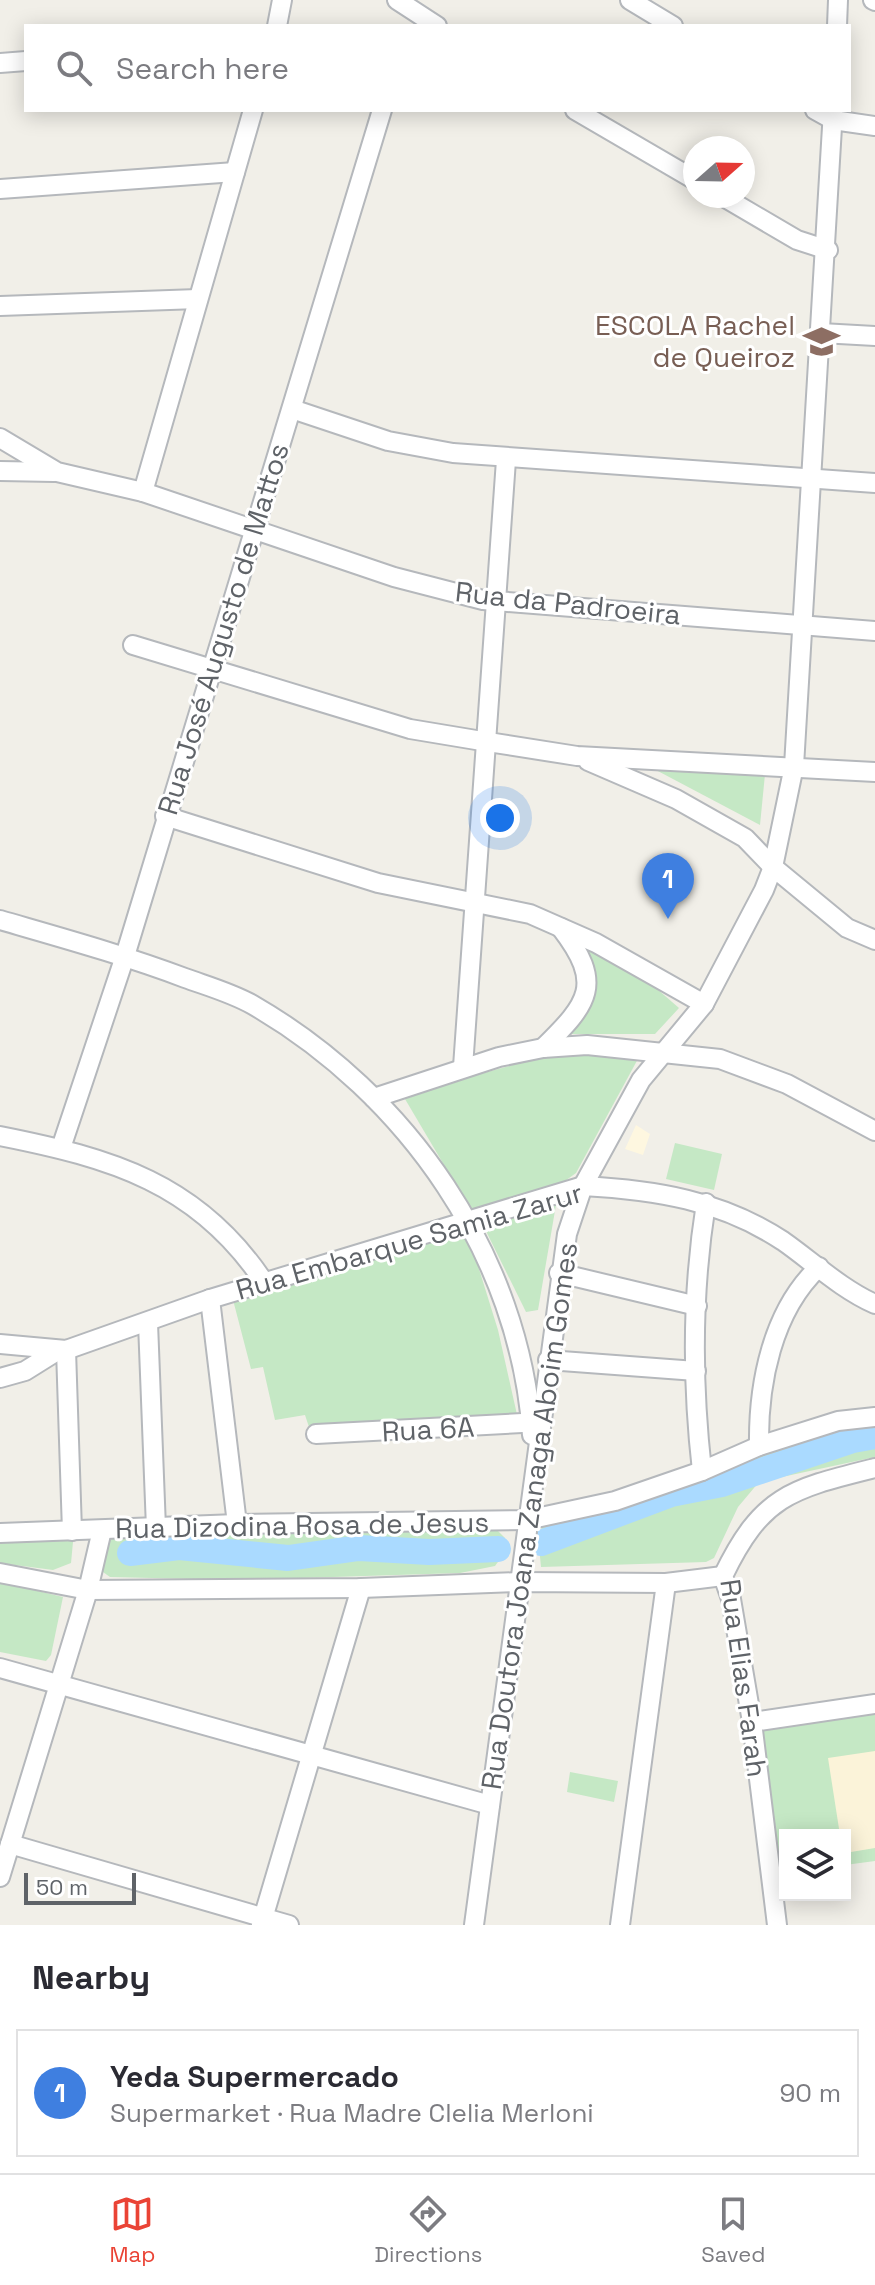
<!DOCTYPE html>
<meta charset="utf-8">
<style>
:root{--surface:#fff;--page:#f7f7f7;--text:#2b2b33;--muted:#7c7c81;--line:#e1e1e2;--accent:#ea4335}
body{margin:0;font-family:"Space Grotesk",sans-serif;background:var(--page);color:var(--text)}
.controls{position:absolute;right:24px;bottom:24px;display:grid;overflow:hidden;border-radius:0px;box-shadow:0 4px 20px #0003}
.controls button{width:72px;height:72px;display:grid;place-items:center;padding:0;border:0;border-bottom:2px solid var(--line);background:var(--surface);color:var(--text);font:40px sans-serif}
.compass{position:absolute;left:683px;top:136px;width:72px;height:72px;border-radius:50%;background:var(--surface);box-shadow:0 4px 20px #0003;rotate:70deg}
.scale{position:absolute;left:24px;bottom:20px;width:112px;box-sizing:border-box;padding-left:8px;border:4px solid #5f6368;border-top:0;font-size:22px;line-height:28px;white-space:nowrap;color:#5f6368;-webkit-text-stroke:6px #fff;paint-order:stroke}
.you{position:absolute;left:500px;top:818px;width:28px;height:28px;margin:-20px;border:6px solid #fff;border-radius:50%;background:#1a73e8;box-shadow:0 0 0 12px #1a73e833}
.badge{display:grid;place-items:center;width:52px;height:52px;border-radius:50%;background:var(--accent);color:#fff;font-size:26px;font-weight:700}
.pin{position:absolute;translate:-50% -66px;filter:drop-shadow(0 2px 4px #0008)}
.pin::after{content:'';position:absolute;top:42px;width:28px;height:24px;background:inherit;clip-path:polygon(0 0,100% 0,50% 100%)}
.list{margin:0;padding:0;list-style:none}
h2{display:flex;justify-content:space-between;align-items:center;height:104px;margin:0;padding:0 32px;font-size:34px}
h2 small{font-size:26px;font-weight:400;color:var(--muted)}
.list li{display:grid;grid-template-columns:52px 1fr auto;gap:24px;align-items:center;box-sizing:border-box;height:128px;margin:0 16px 16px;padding:0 16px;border:2px solid var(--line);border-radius:0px}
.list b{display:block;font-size:30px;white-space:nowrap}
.list p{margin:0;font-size:26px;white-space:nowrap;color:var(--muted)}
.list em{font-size:26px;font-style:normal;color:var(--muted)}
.icon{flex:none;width:44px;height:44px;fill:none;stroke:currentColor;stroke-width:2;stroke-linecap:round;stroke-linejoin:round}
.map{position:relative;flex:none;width:875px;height:1925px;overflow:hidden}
.search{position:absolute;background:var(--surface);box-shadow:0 4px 20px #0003;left:24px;right:24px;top:24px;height:88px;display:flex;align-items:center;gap:20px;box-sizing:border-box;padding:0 28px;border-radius:0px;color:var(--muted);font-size:30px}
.sheet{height:248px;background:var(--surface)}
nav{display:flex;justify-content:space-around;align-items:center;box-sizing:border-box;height:112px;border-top:2px solid var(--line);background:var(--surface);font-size:22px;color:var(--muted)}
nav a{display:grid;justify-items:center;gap:4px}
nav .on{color:var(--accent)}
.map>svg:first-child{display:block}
.commercial{fill:#fef7e0}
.green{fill:#c5e8c5}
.sand{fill:#fbf3d9}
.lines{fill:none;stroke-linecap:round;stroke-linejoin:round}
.river{stroke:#aadaff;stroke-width:26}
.minor-casing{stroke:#b5b8bc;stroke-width:22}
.minor{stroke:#fff;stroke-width:18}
.labels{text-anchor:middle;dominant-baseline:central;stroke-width:6;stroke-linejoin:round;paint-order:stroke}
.education-label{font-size:28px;fill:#785e54;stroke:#fff;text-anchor:end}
.street-label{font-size:28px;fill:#5f6368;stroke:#fff}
</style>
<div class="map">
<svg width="875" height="1925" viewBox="0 0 875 1925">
<rect width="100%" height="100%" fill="#f1efe8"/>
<path class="commercial" d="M636 1125 650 1134 643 1155 625 1149Z"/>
<g class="green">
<path d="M766 764 760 825 654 769Z"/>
<path d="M581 941 642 976 679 1008 655 1034H570L589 1005Z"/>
<path d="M604 1051 639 1057 576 1173 565 1181 475 1211 470 1209 405 1099 426 1089 549 1055Z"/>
<path d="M675 1143 722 1154 714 1190 666 1179Z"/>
<path d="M557 1199 538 1310 526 1312 481 1221Z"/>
<path d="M465 1224 498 1330 520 1428 313 1439 305 1415 275 1420 263 1367 251 1369 232 1296Z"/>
<path d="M875 1424V1457L759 1482 738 1507 714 1558 706 1562 541 1567 538 1536 544 1523 831 1430Z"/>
<path d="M497 1530 505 1538 503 1555 495 1566 460 1573 236 1580 110 1577 103 1572 99 1563 109 1537 118 1533Z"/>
<path d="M0 1536H63L73 1542 71 1563 53 1570 0 1563Z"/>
<path d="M0 1582 63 1597 51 1655 46 1661 0 1652Z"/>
<path d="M875 1709V1861L845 1865V1835H785V1873L774 1874 753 1726Z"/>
<path d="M570 1772 618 1781 614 1802 567 1792Z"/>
</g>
<path class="sand" d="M875 1751V1848L845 1853V1835H840L828 1758Z"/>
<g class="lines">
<g class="river">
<path d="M541 1543 671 1494 722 1484 853 1440 875 1436"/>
<path d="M130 1553 179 1547 288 1558 359 1548 429 1552 498 1549"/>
</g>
<defs>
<g id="minor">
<path d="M397 0 437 26"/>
<path d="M630 0 673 26"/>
<path d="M873 0 875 1"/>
<path d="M277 26 282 0"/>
<path d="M837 26 838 0"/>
<path d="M0 63 26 61"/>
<path d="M575 110 695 180"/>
<path d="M815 110 833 120 875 126"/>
<path d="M0 189 235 172"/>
<path d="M722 196 797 240 828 250"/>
<path d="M0 306 198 299"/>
<path d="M821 333 875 336"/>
<path d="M292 409 388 441 453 453 875 483"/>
<path d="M0 438 57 472 143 492 394 577 483 600 875 631"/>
<path d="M0 471 54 472"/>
<path d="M143 492 253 110"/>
<path d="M133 645 410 729 488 742 577 756 875 772"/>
<path d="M588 761 676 799 745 838 773 867 847 928 875 940"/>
<path d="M165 816 378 883 530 914 596 943 704 1004"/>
<path d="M0 920C62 938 124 955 185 978 207 986 232 993 253 1005 407 1094 520 1256 532 1435"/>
<path d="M543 1048C589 1003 604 984 561 928"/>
<path d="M463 1067 506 460"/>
<path d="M374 1098 499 1057 543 1048 587 1045 720 1059 787 1084 875 1131"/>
<path d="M0 1136C111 1158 198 1183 264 1282"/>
<path d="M61 1148 125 956 382 110"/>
<path d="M559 1273 697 1306"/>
<path d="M210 1299 237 1524"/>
<path d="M148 1323 156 1528"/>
<path d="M0 1344 66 1350 210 1299 583 1186C655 1190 721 1200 783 1241 813 1262 841 1289 875 1304"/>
<path d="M66 1350 72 1531"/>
<path d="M548 1360 696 1371"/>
<path d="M0 1378 25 1371 57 1351"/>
<path d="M316 1434 541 1422"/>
<path d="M759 1446C758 1384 772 1311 819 1267"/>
<path d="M702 1471C692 1383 692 1291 706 1203"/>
<path d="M0 1533 237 1524 527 1520 615 1501 702 1471 759 1446 838 1421 875 1417"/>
<path d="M0 1573 88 1590 361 1588 519 1582 666 1583 723 1576"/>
<path d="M0 1668 490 1805"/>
<path d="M752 1722 875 1704"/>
<path d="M10 1844 289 1925"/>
<path d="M0 1877 88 1590 102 1530"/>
<path d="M261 1925 361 1588"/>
<path d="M474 1925 567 1234 583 1186 641 1080 704 1004 764 890 773 867 794 766 833 110"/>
<path d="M620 1925 666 1583"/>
<path d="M777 1925 752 1722 731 1599 723 1576C762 1495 791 1489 875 1468"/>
</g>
</defs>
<use href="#minor" class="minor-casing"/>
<use href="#minor" class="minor"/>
</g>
<defs>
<symbol id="school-bare" viewBox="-9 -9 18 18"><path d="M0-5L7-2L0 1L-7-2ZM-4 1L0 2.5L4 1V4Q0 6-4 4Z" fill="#8d6e63" stroke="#fff" stroke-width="2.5" paint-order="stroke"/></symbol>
</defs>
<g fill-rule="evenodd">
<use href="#school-bare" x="796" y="316" width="51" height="51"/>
</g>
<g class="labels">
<g class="education-label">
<text x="795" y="325">ESCOLA Rachel<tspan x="795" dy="32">de Queiroz</tspan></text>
</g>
<g class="street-label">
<text transform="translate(568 603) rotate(6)">Rua da Padroeira</text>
<text transform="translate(223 629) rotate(-73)">Rua José Augusto de Mattos</text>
<text transform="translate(409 1241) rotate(-16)">Rua Embarque Samia Zarur</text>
<text transform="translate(428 1429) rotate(-3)">Rua 6A</text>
<text transform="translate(529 1516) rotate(-82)">Rua Doutora Joana Zanaga Aboim Gomes</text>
<text transform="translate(302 1525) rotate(-1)">Rua Dizodina Rosa de Jesus</text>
<text transform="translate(744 1678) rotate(82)">Rua Elias Farah</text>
</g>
</g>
</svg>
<div class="controls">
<button><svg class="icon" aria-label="layers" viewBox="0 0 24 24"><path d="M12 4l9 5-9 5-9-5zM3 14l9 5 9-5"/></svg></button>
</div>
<svg class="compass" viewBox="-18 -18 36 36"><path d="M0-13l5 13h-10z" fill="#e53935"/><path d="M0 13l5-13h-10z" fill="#7c7c81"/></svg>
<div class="scale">50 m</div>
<div class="you"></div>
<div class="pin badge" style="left:668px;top:919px;background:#3f7fe0">1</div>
<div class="search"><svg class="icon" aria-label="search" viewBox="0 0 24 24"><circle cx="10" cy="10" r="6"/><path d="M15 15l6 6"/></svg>Search here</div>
</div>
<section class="sheet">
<h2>Nearby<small></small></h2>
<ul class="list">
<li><span class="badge" style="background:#3f7fe0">1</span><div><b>Yeda Supermercado</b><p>Supermarket · Rua Madre Clelia Merloni</p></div><em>90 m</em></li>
</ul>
</section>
<nav>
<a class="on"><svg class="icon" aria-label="map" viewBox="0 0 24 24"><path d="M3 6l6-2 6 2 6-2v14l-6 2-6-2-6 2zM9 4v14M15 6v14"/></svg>Map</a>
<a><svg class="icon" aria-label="directions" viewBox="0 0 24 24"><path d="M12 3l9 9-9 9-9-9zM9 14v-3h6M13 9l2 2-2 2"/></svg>Directions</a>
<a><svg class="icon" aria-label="saved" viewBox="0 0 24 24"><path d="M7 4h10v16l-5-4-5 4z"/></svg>Saved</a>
</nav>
